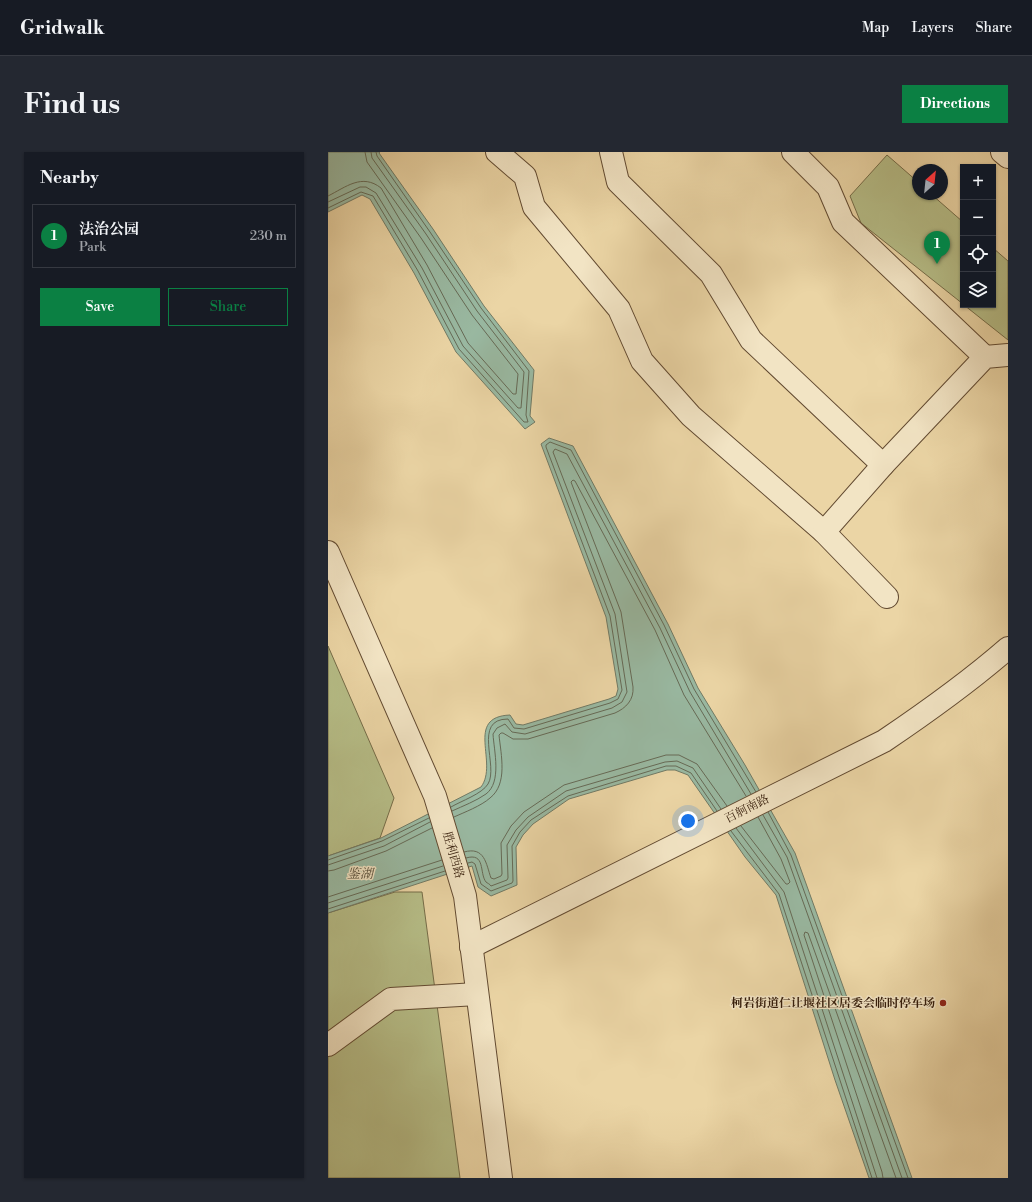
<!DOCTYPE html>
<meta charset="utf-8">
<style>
:root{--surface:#171b24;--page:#242831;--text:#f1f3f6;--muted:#9ea1a6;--line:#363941;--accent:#0b8043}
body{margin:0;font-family:"Libre Bodoni","Noto Serif SC",serif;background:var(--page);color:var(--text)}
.controls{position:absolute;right:12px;top:12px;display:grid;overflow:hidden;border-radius:0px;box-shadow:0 1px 3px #0004}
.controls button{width:36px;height:36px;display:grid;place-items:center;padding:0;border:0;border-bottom:1px solid var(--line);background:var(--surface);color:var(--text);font:20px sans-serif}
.compass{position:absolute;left:584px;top:12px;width:36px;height:36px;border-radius:50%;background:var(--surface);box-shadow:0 1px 3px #0004;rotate:27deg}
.you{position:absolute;left:360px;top:669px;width:14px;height:14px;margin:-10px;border:3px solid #fff;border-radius:50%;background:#1a73e8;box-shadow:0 0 0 6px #1a73e833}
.badge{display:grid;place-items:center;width:26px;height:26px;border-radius:50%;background:var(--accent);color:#fff;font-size:13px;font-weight:700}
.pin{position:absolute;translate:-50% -33px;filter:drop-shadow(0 1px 2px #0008)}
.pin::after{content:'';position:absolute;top:21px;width:14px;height:12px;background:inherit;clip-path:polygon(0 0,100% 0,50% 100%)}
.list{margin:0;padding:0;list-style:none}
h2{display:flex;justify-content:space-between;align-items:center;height:52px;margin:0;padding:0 16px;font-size:17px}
h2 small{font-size:13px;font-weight:400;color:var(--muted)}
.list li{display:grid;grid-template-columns:26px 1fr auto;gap:12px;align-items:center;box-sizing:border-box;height:64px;margin:0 8px 8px;padding:0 8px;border:1px solid var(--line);border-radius:0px}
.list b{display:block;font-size:15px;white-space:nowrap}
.list p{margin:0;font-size:13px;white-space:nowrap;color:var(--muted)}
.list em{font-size:13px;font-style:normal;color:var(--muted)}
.actions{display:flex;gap:8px;padding:12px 16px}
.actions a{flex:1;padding:9px 0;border:1px solid var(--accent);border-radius:0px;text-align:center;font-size:14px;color:var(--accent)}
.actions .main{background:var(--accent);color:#fff}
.icon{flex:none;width:22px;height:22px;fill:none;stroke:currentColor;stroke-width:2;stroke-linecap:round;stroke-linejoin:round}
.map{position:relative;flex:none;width:680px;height:1026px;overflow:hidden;border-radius:0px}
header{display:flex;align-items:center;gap:24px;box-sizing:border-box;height:56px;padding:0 20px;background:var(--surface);border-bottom:1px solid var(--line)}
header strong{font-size:19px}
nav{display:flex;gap:22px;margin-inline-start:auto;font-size:14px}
.intro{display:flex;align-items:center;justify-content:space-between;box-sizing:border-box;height:96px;padding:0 24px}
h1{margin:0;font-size:28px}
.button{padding:10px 18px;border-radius:0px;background:var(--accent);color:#fff;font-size:14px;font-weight:700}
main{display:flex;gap:24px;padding:0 24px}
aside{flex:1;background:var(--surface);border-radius:0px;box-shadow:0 1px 3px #0004}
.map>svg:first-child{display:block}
.green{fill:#b6bd87;stroke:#756c48}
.water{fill:#99b9a2;stroke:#717a65}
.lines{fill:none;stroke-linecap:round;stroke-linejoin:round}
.shore{stroke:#666a56;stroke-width:1}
.minor-casing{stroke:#624a31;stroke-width:24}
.minor{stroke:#f2e4c4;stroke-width:22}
.poi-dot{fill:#8f2418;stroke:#f2e4c4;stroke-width:1.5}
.labels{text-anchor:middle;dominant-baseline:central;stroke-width:3;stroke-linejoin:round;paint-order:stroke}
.street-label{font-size:12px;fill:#341c0a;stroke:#f2e4c4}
.poi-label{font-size:12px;font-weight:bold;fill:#341c0a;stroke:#f2e4c4;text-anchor:end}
.water-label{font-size:13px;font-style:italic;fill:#524b38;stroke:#f2e4c4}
</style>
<header>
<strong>Gridwalk</strong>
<nav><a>Map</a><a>Layers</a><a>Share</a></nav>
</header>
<div class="intro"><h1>Find us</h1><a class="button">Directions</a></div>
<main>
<aside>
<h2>Nearby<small></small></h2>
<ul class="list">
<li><span class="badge">1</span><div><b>法治公园</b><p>Park</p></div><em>230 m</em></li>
</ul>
<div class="actions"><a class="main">Save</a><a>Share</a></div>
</aside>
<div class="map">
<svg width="680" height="1026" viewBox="0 0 680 1026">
<rect width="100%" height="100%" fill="#ebd5a5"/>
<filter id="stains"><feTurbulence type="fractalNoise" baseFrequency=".005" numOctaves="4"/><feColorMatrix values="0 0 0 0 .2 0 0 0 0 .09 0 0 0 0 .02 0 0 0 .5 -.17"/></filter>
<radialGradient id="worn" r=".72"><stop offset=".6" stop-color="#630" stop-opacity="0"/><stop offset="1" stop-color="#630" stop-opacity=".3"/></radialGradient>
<g class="green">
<path d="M559 3 590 30V42H603L635 70V152L533 71 522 44Z"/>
<path d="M665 96 680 109V188L636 153H665Z"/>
<path d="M0 494 66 646 52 686 0 704Z"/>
<path d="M67 740H94L132 1026H0V761Z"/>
</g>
<g class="water">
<path d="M0 0H52L51 1 105 77 156 154 206 218 202 264 207 270 197 277 128 200 86 121 42 47 34 43 0 60Z"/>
<path d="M221 286 245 294 340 472 370 536 417 613 467 701 584 1026H541L507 928 448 743 417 705 360 623 347 618H339L241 647 205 672 195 683 188 695 189 733 163 744 150 735 144 714 0 761V704L53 686 153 635C171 611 136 565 182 563L188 572 195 573 281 547 288 544 290 537 278 465 213 292Z"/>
</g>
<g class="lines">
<g class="shore">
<path d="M0 44C18 35 34 21 53 36L99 113 140 191 185 242H188L190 222 144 163 93 86 39 10 37 0"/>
<path d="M0 50 32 35H38L48 41 94 116 135 194 190 256H193L196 220 149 159 98 82 44 6 43 0"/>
<path d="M0 56 33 40 45 44 90 119 131 197 196 270H200L198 263 201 219 153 156 102 80 49 4 48 0"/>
<path d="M123 655C133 649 154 642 160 632 171 614 144 567 180 567L186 576 196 577 282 551 290 547 294 538 282 464 218 295V293L222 290 243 298 336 473 366 537 428 640"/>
<path d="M124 659C135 654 148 649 158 642 174 630 166 599 165 582L169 576 177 572 184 580 197 582 284 556 294 550 299 540 287 462 225 300 227 297 239 302 332 476 362 540 423 642"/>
<path d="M440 660 463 703 580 1026"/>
<path d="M435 663 459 705 574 1026"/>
<path d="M126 665C137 660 153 654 162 646 180 632 173 603 171 583L173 581H175L185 587H200L287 561C298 556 306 548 305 535L293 460 243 330 245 328 247 329 327 478 356 543 418 644"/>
<path d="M413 674 458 732H460L462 730 453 707 430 665"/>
<path d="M408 676 456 740 549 1026"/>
<path d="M403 679 451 742 544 1026"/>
<path d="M136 700C157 694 158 712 163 726L166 727 173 724 174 722 173 691 183 674 196 660 236 633 338 603H351L369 612 399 654"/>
<path d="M138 706C158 700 151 721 158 730 159 731 162 732 163 734L179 728 180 726 179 693 188 678 200 665 238 639 337 610 349 609 365 616 393 657"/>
<path d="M0 708 54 689 101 666"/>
<path d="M140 711 144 710 147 712 153 732 163 739 184 731 185 729 184 694 192 680 203 668 240 644 338 614H348L363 621 389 659"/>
<path d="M0 713 56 694 102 670"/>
<path d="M0 719 6 718 58 699 104 676"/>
<path d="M0 745 114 708"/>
<path d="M0 751 115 714"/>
<path d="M0 757 117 719"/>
<path d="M555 1026 554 1020 476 783 477 780 480 781 568 1026"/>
</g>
<defs>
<g id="minor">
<path d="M169 0 197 24 206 55 291 157 314 209 363 264 496 380 559 445"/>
<path d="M283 0 290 30 383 122 423 188 555 313"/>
<path d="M465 0 500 35 515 70 657 205"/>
<path d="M674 0 680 5"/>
<path d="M496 380 555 313 657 205 680 203"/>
<path d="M0 400 107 644 137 744 173 1026"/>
<path d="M143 795 556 589C599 560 641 530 680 496"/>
<path d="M0 893 63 847 149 842"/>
</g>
</defs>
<use href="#minor" class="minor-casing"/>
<use href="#minor" class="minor"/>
</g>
<circle class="poi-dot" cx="615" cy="851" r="4"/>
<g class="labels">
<g class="street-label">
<text transform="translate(419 657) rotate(-27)">百舸南路</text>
<text transform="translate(125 703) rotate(74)">胜利西路</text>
</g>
<g class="poi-label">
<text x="607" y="851">柯岩街道仁让堰社区居委会临时停车场</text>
</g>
<g class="water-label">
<text x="32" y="722">鉴湖</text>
</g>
</g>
<rect width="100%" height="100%" filter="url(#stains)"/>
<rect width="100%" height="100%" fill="url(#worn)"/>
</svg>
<div class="controls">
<button>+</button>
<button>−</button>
<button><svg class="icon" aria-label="locate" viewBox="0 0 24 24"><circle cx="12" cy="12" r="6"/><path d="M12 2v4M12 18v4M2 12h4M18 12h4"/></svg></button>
<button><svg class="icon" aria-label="layers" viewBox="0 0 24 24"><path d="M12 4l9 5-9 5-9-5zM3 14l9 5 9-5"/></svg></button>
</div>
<svg class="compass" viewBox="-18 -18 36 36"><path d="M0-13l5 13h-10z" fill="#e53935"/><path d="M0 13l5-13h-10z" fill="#9ea1a6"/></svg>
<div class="you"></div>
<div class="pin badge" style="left:609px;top:112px">1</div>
</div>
</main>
